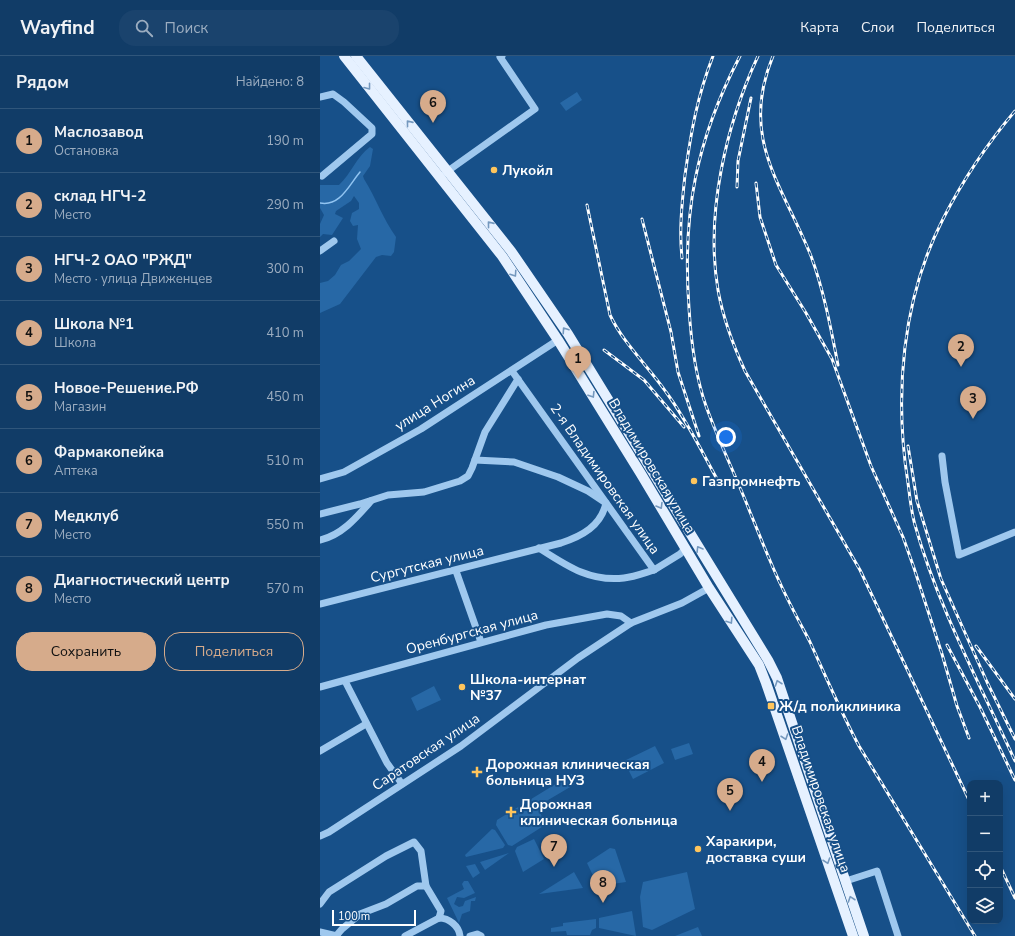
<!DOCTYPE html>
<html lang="ru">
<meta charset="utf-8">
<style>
:root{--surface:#113c67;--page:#1a436d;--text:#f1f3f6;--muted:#9cadc0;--line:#30567b;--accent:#d6ab8b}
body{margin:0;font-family:"Nunito Sans",sans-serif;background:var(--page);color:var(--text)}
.controls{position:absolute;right:12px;bottom:12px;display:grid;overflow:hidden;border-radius:8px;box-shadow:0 4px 16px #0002}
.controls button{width:36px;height:36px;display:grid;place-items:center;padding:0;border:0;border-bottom:1px solid var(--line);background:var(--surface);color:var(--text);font:20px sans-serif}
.scale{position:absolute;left:12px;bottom:10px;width:84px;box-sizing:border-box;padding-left:4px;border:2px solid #fff;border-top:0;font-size:11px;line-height:14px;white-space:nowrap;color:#fff;-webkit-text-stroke:3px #175089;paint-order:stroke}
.you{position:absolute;left:406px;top:381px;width:14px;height:14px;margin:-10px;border:3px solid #fff;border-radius:50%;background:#1a73e8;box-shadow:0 0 0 6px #1a73e833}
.badge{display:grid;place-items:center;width:26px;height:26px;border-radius:50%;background:var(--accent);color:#111;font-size:13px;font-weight:700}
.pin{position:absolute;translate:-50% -33px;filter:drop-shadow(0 1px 2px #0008)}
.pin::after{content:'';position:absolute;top:21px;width:14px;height:12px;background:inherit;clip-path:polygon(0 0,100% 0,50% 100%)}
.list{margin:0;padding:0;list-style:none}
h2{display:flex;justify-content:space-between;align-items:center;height:52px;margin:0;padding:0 16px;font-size:17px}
h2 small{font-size:13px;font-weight:400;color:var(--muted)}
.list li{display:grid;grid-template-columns:26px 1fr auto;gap:12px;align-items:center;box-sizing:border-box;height:64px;padding:0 16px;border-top:1px solid var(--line)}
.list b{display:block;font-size:15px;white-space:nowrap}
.list p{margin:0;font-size:13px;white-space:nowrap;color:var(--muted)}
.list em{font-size:13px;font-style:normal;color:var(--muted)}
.actions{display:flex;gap:8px;padding:12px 16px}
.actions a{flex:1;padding:9px 0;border:1px solid var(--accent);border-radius:16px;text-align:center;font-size:14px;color:var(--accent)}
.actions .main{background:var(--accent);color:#111}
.icon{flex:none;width:22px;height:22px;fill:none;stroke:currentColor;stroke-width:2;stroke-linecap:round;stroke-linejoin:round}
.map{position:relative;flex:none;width:695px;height:880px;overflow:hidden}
header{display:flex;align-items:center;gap:24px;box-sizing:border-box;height:56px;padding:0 20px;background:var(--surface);border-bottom:1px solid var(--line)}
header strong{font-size:19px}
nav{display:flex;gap:22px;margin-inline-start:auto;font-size:14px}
.search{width:280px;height:36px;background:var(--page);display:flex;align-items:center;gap:10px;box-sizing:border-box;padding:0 14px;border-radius:16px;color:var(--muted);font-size:15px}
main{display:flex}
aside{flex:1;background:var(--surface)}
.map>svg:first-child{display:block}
.green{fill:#2768a6}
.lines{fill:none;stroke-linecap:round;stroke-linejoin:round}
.stream{stroke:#91c4f1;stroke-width:1.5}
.minor{stroke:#9fc8ee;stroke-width:7}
.major{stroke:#e6f1ff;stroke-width:10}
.rail-casing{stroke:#fff;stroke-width:3}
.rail{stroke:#175089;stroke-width:1.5;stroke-dasharray:4.5;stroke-linecap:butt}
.oneway{stroke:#7498be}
.poi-dot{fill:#ffc55c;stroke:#175089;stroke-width:1.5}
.labels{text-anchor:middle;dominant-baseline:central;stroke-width:4;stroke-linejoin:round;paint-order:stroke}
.poi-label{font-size:14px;font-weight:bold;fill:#fff;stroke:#175089;text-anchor:start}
.street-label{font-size:14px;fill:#fff;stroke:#175089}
</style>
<header>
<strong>Wayfind</strong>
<div class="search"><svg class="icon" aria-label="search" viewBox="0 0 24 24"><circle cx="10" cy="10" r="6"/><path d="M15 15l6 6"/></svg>Поиск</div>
<nav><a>Карта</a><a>Слои</a><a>Поделиться</a></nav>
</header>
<main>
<aside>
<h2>Рядом<small>Найдено: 8</small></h2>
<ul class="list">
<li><span class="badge">1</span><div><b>Маслозавод</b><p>Остановка</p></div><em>190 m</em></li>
<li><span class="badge">2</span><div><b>склад НГЧ-2</b><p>Место</p></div><em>290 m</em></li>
<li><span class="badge">3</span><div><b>НГЧ-2 ОАО &quot;РЖД&quot;</b><p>Место · улица Движенцев</p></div><em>300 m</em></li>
<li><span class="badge">4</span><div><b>Школа №1</b><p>Школа</p></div><em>410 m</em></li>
<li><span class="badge">5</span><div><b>Новое-Решение.РФ</b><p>Магазин</p></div><em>450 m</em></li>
<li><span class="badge">6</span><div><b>Фармакопейка</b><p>Аптека</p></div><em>510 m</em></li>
<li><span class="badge">7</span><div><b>Медклуб</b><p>Место</p></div><em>550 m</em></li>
<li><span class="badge">8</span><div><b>Диагностический центр</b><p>Место</p></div><em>570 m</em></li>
</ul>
<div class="actions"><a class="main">Сохранить</a><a>Поделиться</a></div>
</aside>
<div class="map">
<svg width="695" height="880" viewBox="0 0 695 880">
<rect width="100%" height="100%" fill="#175089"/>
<g class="green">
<path d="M257 36 262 44 246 55 240 47Z"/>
<path d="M50 91 53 93 50 110 43 120 44 123C56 142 63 163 76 181L74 196 71 200 62 199 56 201 20 248 0 257V227L8 225 15 219 21 209 29 205 41 193 37 183 38 169 33 170 30 165 32 157 39 153V147L34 140 31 145 16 155 15 158 23 162 12 179 3 178 0 181V168L4 159 0 152V129H19C31 118 37 100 50 91Z"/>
<path d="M114 630 121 644 97 655 91 642Z"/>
<path d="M369 687 373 698 355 704 351 693Z"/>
<path d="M335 690 344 707 313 723 304 705Z"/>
<path d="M252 718 257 727 223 747 226 753 220 756 225 769 192 790 188 789 176 769 177 764Z"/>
<path d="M172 773 175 774 185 789 183 792 146 801 145 799Z"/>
<path d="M214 783 224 803 203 816 195 795 197 791Z"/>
<path d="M290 792 295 793 306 826 278 830 267 807Z"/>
<path d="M189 797 165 814 160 806Z"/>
<path d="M155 808 160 817 153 822 146 810Z"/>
<path d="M254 816 263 832 219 838Z"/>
<path d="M367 816 375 853 332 874 323 871 320 841 323 826Z"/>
<path d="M144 825H148L155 837 144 842 137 841 134 848 139 851 143 850 145 845 156 841 155 845H151L150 855 142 858 139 867 127 842 144 833 142 828Z"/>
<path d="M312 855 316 880 279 872V862Z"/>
<path d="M276 863V872L272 874 270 879H247L246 875 231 876V872L243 870V867Z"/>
<path d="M378 871 382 880H355Z"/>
</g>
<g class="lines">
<path class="stream" d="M0 147C20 151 29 129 40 116"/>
<g class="minor">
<path d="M0 41 13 38 24 46 52 72V78L2 120"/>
<path d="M125 117 215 53 180 1 182 0"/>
<path d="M0 195 14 185"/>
<path d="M192 315 334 514 360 498 366 492"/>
<path d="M622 400 625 426 639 499 695 476"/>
<path d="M0 423 24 416 101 373 238 284"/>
<path d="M0 458 40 448 68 439 104 436 140 425 148 420 152 412 165 376 198 323"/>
<path d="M0 484C22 479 37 461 51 445"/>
<path d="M219 492C247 510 270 526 304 522 314 521 324 517 334 514"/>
<path d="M136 515 161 586"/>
<path d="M0 548 241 487C262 480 281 470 286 447L268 435 238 421 194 406 155 404"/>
<path d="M25 625 67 707 82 728"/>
<path d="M0 631 226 569 287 558 301 560 311 567"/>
<path d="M0 695 46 668"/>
<path d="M0 780 9 776 141 690 258 602 311 567 362 547 389 532"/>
<path d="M529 824 557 815 578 880"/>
<path d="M0 848 9 836 66 800 94 786 101 795 106 830 121 855 119 862"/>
<path d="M119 862C129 862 139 870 140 880"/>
<path d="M0 876 17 880"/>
<path d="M16 880 22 873 40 858 66 848 97 830H106"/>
<path d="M85 880 119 862"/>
<path d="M150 880 157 878 161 880"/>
</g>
<g class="major">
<path d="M24 0 182 200 238 284 321 418 389 532 439 609 446 627 533 880"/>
<path d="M36 0 191 195 248 278 448 604 457 622 544 880"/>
</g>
<defs>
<g id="rail">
<path d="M420 0C376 84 362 158 369 252 371 285 375 319 386 350 399 386 416 420 430 456 440 480 449 504 460 527 469 547 480 567 490 586 506 621 521 656 539 690L655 880"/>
<path d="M438 0C406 69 385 158 398 234 403 262 413 289 425 315L540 514 650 746"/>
<path d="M453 0C419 82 462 128 491 200 504 235 511 273 518 309"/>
<path d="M695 55C667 88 643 124 623 163 582 243 574 339 588 427 590 441 591 455 595 469 618 551 660 628 695 705"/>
<path d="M436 127 440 161 456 209 486 257 512 303 551 410 583 481 594 512 622 598 637 650 649 682"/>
<path d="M417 131 418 105 431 42"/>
<path d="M267 149 290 259C303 287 328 310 346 336 366 363 381 394 397 423"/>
<path d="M322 163 351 276 358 316 379 380"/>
<path d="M362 202C359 174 362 147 365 119 371 76 377 41 393 0"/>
<path d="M284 294 324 324 364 371"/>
<path d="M588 390 597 445 621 523 667 626 695 683"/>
<path d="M627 589 660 651 695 724"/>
<path d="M656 590 695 643"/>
<path d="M680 810 695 842"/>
</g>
</defs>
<use href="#rail" class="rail-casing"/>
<use href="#rail" class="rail"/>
</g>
<defs><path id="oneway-chevron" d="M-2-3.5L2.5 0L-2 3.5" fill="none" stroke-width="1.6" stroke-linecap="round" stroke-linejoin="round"/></defs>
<g class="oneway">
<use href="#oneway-chevron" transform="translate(48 31) rotate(52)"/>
<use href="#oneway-chevron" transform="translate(89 67) rotate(-129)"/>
<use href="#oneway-chevron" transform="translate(170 168) rotate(-129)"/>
<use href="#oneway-chevron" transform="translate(194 218) rotate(56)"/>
<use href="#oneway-chevron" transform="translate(245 274) rotate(-124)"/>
<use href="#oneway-chevron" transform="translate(272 339) rotate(58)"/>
<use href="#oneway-chevron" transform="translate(340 450) rotate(59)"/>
<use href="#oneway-chevron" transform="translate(379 493) rotate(-121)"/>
<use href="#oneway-chevron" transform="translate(410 565) rotate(57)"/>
<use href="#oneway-chevron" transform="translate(458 627) rotate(-109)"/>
<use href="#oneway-chevron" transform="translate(465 681) rotate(71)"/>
<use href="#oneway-chevron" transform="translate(507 805) rotate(71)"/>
<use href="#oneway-chevron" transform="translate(531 843) rotate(-109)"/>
</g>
<g class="poi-dot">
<circle cx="174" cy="114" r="4"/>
<circle cx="374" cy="425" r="4"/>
<circle cx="142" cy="631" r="4"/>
<rect x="447" y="646" width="8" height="8" rx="2"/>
<path d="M155 710h4v4h4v4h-4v4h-4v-4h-4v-4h4z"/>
<path d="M189 750h4v4h4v4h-4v4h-4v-4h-4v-4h4z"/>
<circle cx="378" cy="793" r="4"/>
</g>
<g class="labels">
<g class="poi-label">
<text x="182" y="114">Лукойл</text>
<text x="382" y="425">Газпромнефть</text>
<text x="150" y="623">Школа-интернат<tspan x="150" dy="16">№37</tspan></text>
<text x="459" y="650">Ж/д поликлиника</text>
<text x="166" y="708">Дорожная клиническая<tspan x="166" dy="16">больница НУЗ</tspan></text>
<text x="200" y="748">Дорожная<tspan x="200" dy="16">клиническая больница</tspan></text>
<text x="386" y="785">Харакири,<tspan x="386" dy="16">доставка суши</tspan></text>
</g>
<g class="street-label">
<text transform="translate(115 347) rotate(-32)">улица Ногина</text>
<text transform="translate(332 410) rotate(59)">Владимировская улица</text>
<text transform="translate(285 423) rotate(55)">2-я Владимировская улица</text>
<text transform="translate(107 508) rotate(-14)">Сургутская улица</text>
<text transform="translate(152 576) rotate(-15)">Оренбургская улица</text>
<text transform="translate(106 696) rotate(-34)">Саратовская улица</text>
<text transform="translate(501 743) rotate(71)">Владимировская улица</text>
</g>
</g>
</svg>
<div class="controls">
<button>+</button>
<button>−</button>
<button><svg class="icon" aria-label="locate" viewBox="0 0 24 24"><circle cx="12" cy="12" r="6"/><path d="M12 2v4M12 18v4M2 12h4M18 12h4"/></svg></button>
<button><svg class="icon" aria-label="layers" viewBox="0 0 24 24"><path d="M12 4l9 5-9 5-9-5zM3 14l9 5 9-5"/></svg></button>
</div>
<div class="scale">100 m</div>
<div class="you"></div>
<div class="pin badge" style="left:258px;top:323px">1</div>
<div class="pin badge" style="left:641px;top:311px">2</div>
<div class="pin badge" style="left:653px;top:363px">3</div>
<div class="pin badge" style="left:442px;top:726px">4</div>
<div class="pin badge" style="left:410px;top:755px">5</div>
<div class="pin badge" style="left:113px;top:67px">6</div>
<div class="pin badge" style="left:234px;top:811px">7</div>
<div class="pin badge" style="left:283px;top:847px">8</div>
</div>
</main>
